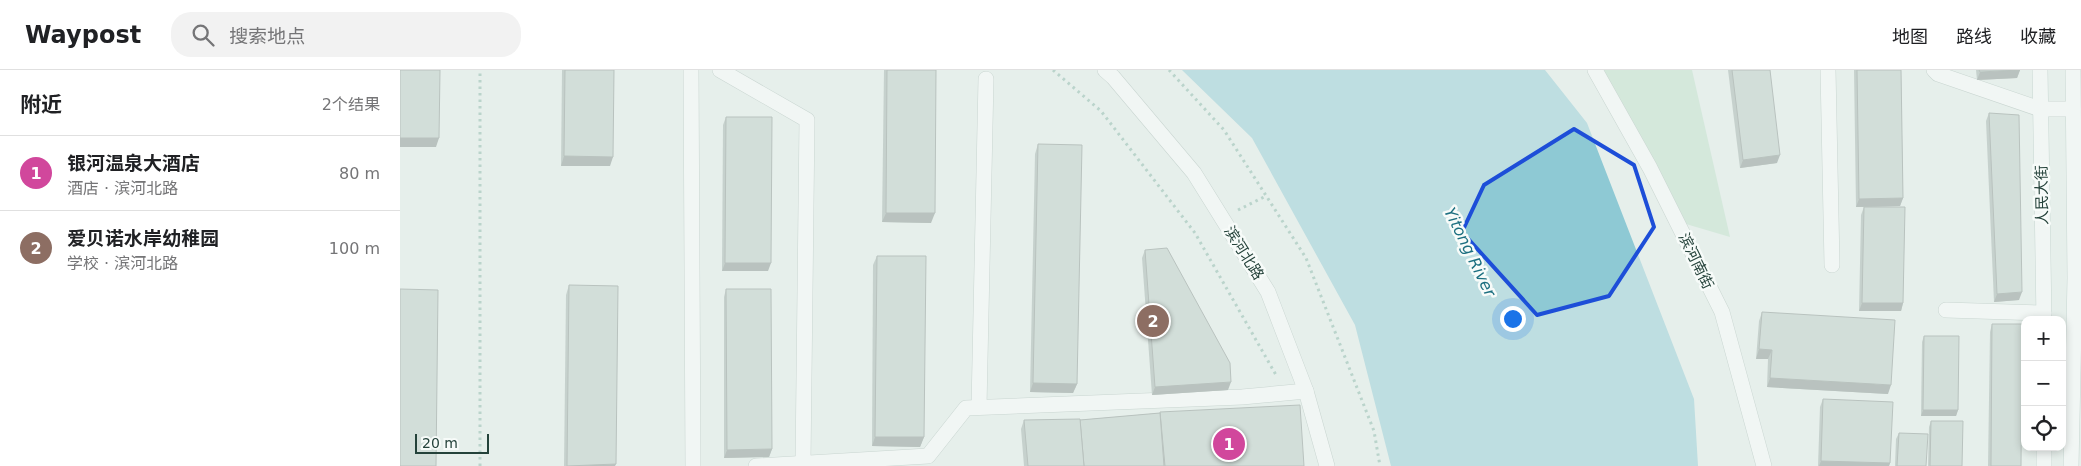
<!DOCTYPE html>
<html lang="zh">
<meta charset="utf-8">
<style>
:root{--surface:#fff;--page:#f2f2f2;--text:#202124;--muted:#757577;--line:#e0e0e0;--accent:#7f4e3f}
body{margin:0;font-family:"DejaVu Sans","Noto Sans SC",sans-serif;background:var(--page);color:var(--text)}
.controls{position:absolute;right:15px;bottom:15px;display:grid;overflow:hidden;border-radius:10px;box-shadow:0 2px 8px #0003}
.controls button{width:45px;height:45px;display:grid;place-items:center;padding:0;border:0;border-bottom:1px solid var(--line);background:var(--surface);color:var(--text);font:25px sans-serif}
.scale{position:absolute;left:15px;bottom:12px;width:74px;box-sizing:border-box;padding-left:5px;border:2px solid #24423a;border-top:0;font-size:14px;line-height:18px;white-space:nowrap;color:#24423a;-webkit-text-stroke:4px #f7fbf9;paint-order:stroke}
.you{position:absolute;left:1112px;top:248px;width:18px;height:18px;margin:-12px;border:4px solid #fff;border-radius:50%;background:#1a73e8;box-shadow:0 0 0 8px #1a73e833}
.badge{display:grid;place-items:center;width:32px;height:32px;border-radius:50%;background:var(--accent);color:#fff;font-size:16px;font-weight:700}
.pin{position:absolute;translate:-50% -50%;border:2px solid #fff;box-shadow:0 1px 5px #0006}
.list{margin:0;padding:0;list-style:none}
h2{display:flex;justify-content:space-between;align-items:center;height:65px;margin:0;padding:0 20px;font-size:21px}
h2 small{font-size:16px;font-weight:400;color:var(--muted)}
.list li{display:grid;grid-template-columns:32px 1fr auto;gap:15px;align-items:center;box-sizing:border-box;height:75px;padding:0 20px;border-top:1px solid var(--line)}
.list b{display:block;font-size:19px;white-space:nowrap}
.list p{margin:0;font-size:16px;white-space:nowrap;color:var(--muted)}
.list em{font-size:16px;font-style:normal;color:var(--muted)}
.icon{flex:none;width:28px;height:28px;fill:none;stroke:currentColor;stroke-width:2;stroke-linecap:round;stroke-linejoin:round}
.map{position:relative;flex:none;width:1681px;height:396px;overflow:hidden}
header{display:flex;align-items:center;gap:30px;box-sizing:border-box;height:70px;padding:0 25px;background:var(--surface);border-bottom:1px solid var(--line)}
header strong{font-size:24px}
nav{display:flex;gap:28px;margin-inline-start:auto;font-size:18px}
.search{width:350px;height:45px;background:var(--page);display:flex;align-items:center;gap:12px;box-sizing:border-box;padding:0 18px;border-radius:20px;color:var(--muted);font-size:19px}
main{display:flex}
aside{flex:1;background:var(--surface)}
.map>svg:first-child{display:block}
.green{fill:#bfe0c8}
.water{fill:#8ec9d4}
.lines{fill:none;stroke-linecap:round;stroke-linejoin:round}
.street-casing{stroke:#a8b8b2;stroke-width:16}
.secondary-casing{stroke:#a4bbb3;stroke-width:16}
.path{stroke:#86b3a5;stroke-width:3;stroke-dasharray:2.5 4;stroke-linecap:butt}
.street{stroke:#fff;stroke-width:15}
.secondary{stroke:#fff;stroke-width:15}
.wall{fill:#a1aea9}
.shaded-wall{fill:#838d89}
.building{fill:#bbcac4;stroke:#838d89}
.marked{fill:none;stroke:#1d4ed8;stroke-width:4;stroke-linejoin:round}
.labels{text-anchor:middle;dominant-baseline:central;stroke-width:5;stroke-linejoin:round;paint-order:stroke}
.street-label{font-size:15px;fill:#24423a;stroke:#f7fbf9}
.water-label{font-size:16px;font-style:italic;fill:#1c6f80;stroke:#f7fbf9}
</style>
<header>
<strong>Waypost</strong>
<div class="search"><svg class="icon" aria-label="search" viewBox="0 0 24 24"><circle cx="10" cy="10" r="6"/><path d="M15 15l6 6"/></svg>搜索地点</div>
<nav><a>地图</a><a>路线</a><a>收藏</a></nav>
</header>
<main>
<aside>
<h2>附近<small>2个结果</small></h2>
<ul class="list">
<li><span class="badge" style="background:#d1479c">1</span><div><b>银河温泉大酒店</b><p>酒店 · 滨河北路</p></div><em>80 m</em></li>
<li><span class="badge" style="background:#8d6e63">2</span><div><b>爱贝诺水岸幼稚园</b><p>学校 · 滨河北路</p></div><em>100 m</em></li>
</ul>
</aside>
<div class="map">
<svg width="1681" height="396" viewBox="0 0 1681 396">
<rect width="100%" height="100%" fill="#e6efeb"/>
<path class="green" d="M1203 0H1292L1330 167 1286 154Z"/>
<path class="water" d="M782 0H1145L1187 53 1294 329 1298 396H991L955 255 852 68Z"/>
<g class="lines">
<defs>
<g id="street">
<path d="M291 0 293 396"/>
<path d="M320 0 407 50 403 393"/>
<path d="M705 0 713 7 794 103 868 222 906 321 927 396"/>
<path d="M1195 0 1250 98 1322 242 1364 396"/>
<path d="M1428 0 1432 195"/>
<path d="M1534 0 1538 4 1640 39H1673"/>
<path d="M1546 240 1644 243"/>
<path d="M579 337 586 9"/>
<path d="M356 396 528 386 566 338 842 327 906 321"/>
</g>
<g id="secondary">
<path d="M1640 0 1644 250"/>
<path d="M1644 377V396"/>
<path d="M1671 396 1675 208 1673 0"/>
</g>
</defs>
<use href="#street" class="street-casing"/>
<use href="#secondary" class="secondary-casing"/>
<g class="path">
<path d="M653 0 701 41 795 163 876 305"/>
<path d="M769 0 824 60 906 188 974 361 980 396"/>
<path d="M838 140 866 126"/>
<path d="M80 396V0"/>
</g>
<use href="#street" class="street"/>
<use href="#secondary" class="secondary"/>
</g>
<g class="wall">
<path d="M162 0H214L210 96H161Z"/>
<path d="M484 0H536L531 153 482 152Z"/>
<path d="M1328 0H1370L1377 93 1340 98Z"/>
<path d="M1454 0H1501L1503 128 1500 136 1470 137 1503 233 1501 241H1459L1461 145 1464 137H1456Z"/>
<path d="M1576 0H1620L1617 8 1577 10Z"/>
<path d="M1589 43 1619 230 1594 232 1586 51Z"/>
<path d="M326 47 368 201H322L323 55Z"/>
<path d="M638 74 677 314 673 323 630 322 635 84Z"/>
<path d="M745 180 828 320 752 325 742 188Z"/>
<path d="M477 186 524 367 520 377 472 376 473 195Z"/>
<path d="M169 215 215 396H164L166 225Z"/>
<path d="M326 219 372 379 369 387 324 388V227Z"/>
<path d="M1362 242 1488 324 1367 317 1368 289H1356L1359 251Z"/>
<path d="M1592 254 1621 396H1588L1590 262Z"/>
<path d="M1524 266 1558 340 1556 346H1521L1522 272Z"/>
<path d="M1423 329 1490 393 1489 396H1418L1420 337Z"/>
<path d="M760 342 904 396H624L621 359 624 350H680L760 343Z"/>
<path d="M1531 351 1562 396H1528L1529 357Z"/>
<path d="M1499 363 1526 396H1495L1496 369Z"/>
</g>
<g class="shaded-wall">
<path d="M1620 0 1617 8 1577 10 1580 2Z"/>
<path d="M0 68H39L36 77H0Z"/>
<path d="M1380 85 1377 93 1340 98 1343 90Z"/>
<path d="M164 86 213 87 210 96H161Z"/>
<path d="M1503 128 1500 136 1456 137 1459 129Z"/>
<path d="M486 143H535L531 153 482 152Z"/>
<path d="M325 193H371L368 201H322Z"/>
<path d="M1622 222 1619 230 1594 232 1597 224Z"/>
<path d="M1462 233H1503L1501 241H1459Z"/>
<path d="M1359 279 1372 280 1368 289H1356Z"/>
<path d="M1370 308 1491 315 1488 324 1367 317Z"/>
<path d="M831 312 828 320 752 325 755 317Z"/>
<path d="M633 313 677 314 673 323 630 322Z"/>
<path d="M1523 340H1558L1556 346H1521Z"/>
<path d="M475 367H524L520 377 472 376Z"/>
<path d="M372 379 369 387 324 388 327 380Z"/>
<path d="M1421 391 1490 393 1489 396H1419Z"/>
<path d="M216 394 215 396H172Z"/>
</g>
<g class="building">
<path d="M0 0H40L39 68H0Z"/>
<path d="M165 0H214L213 87 164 86Z"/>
<path d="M487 0H536L535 143H486Z"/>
<path d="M1332 0H1370L1380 85 1343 90Z"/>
<path d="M1457 0H1501L1503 128 1459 129Z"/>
<path d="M1579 0H1620L1580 2Z"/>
<path d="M1589 43 1619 45 1622 222 1597 224Z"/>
<path d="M326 47H372L371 193H325Z"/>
<path d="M638 74 682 75 677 314 633 313Z"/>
<path d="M1464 137H1505L1503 233H1462Z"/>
<path d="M767 178 830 293 831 312 755 317 745 180Z"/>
<path d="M477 186H526L524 367H475Z"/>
<path d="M169 215 218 216 216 394 167 396Z"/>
<path d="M0 219 38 220 36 396H0Z"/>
<path d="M326 219H371L372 379 327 380Z"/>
<path d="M1362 242 1495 250 1491 315 1370 308 1372 280 1359 279Z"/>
<path d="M1592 254H1622L1621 396H1591Z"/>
<path d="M1524 266H1559L1558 340H1523Z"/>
<path d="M1423 329 1493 332 1490 393 1421 391Z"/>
<path d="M900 335 904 396H765L760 342Z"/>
<path d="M760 343 764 396H684L680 350Z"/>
<path d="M680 349 684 396H628L624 350Z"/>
<path d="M1531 351H1563L1562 396H1530Z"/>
<path d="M1499 363 1528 364 1526 396H1497Z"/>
</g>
<path d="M0 0H1681V396H0ZM1174 59 1234 95 1254 157 1209 226 1137 245 1062 162 1084 115Z" fill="#e6efeb" fill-opacity=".55" fill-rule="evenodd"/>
<path class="marked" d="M1174 59 1234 95 1254 157 1209 226 1137 245 1062 162 1084 115Z"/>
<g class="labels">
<g class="street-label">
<text transform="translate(1642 125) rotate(-91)">人民大街</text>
<text transform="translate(844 183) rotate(58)">滨河北路</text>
<text transform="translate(1296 191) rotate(64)">滨河南街</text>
</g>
<g class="water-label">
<text transform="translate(1070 182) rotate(64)">Yitong River</text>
</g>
</g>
</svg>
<div class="controls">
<button>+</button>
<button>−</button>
<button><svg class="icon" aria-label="locate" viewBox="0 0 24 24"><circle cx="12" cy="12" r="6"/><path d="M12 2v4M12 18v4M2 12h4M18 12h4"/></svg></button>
</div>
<div class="scale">20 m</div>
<div class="you"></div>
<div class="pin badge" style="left:829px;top:374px;background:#d1479c">1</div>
<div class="pin badge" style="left:753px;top:251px;background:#8d6e63">2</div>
</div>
</main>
